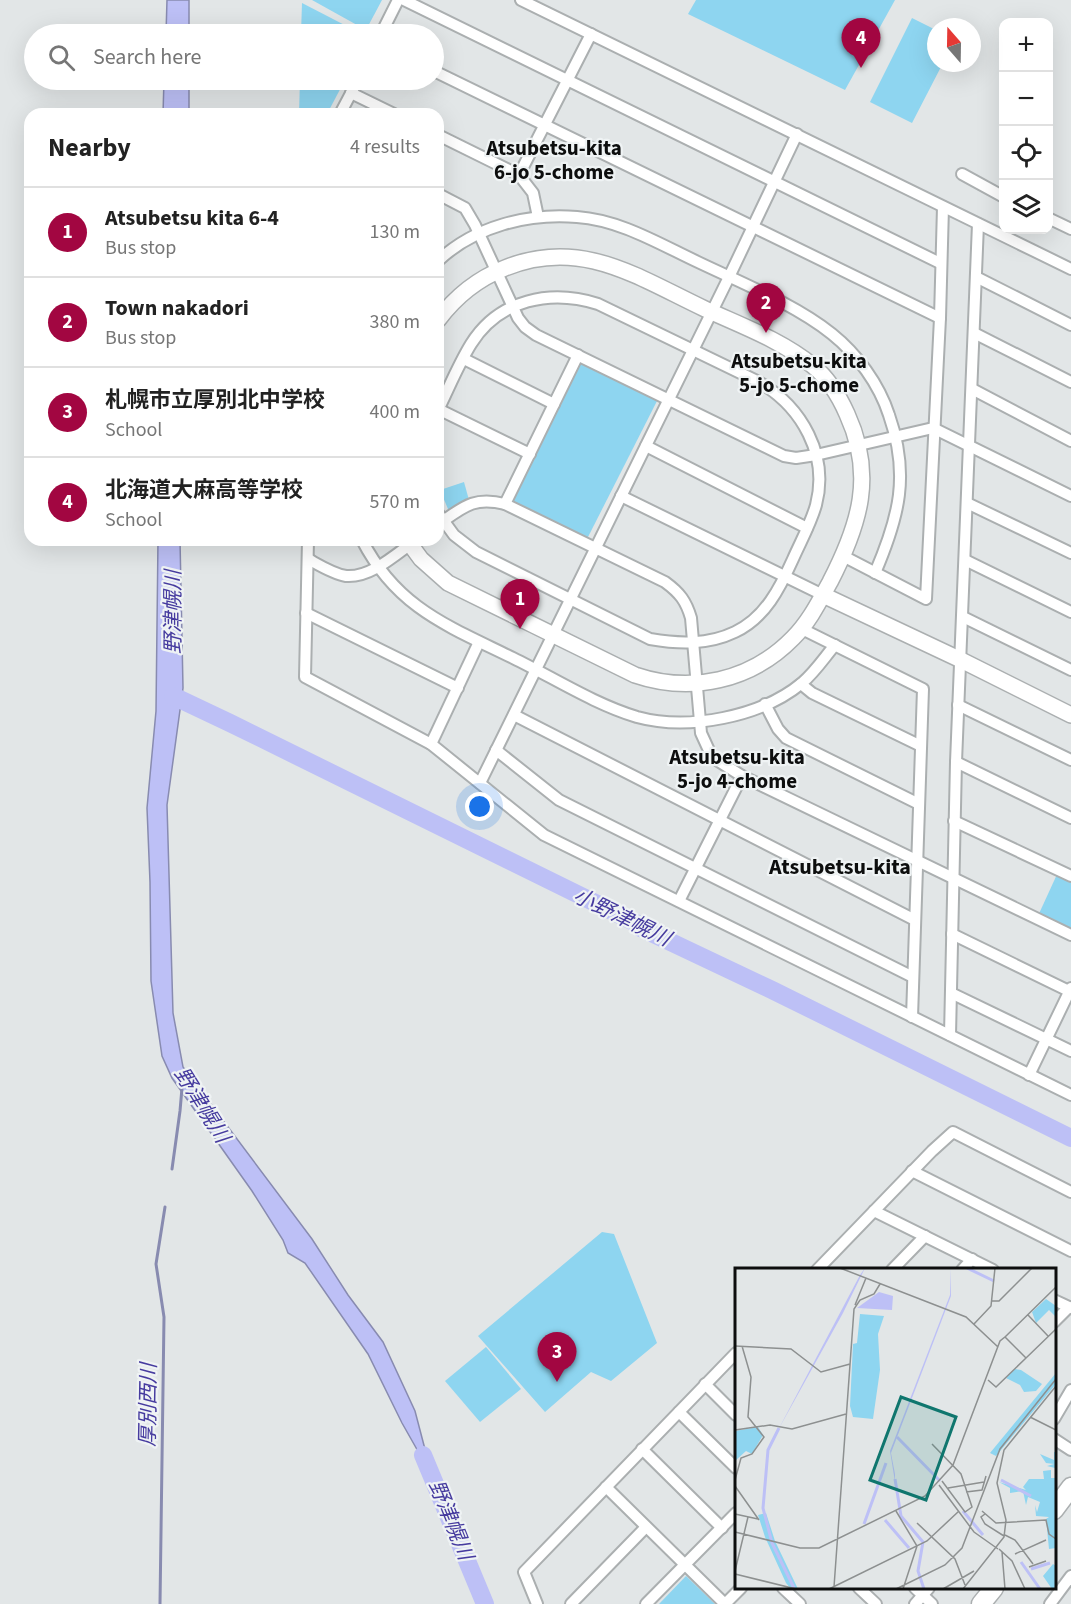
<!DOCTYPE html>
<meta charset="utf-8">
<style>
:root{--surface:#fff;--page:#f6f6f6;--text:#222;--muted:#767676;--line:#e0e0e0;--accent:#a20641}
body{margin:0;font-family:"Source Sans 3","Noto Sans JP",sans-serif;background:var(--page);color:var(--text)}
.controls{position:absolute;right:18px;top:18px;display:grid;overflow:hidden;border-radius:12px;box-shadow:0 6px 24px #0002}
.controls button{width:54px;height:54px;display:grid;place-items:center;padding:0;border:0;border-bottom:2px solid var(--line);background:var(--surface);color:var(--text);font:30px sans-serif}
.compass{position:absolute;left:927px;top:18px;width:54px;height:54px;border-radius:50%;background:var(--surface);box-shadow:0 6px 24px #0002;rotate:340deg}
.you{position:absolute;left:480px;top:807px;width:21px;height:21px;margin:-15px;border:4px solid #fff;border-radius:50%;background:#1a73e8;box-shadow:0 0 0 9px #1a73e833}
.badge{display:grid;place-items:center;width:39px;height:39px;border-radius:50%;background:var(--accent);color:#fff;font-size:20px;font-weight:700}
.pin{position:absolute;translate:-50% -50px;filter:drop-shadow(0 2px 3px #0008)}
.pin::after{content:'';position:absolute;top:32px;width:21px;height:18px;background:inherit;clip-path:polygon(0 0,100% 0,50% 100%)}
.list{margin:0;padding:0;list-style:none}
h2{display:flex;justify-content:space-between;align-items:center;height:78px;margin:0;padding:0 24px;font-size:26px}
h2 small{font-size:20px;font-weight:400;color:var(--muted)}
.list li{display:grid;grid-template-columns:39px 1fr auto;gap:18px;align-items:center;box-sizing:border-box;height:90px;padding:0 24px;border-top:2px solid var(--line)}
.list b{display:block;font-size:22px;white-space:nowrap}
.list p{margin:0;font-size:20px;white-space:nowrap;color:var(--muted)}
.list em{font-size:20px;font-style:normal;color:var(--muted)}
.icon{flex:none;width:33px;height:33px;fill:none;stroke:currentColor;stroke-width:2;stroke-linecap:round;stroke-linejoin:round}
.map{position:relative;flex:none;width:1071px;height:1604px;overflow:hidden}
.search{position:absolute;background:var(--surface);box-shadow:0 6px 24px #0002;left:24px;top:24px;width:420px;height:66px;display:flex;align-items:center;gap:15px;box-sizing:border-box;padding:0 21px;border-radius:33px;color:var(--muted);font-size:22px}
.panel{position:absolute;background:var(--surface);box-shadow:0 6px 24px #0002;left:24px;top:108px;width:420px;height:438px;border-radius:18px}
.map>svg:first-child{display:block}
.green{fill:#8ed5f0}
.water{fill:#bdc0f6;stroke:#888bb0;stroke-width:1.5}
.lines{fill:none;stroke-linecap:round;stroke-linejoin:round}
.stream{stroke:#888bb0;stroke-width:3}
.river{stroke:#bdc0f6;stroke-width:18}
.street-casing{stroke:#abafb0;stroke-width:14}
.secondary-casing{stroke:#abafb0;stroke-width:18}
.primary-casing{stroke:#abafb0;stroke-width:21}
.street{stroke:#fff;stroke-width:10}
.secondary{stroke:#fff;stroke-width:15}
.primary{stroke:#fff;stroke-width:18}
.labels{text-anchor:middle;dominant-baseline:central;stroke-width:4.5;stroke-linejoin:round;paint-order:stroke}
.neighbourhood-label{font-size:21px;font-weight:bold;fill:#0d0e0e;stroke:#eff3f4}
.water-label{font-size:21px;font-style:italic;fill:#463b9f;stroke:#eff3f4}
.quarter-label{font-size:22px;font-weight:bold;fill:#0d0e0e;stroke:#eff3f4}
.inset-river{fill:none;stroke:#bdc0f6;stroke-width:3}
.inset-road{fill:none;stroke:#8d9090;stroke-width:1.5}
.view{fill:#0f766e;fill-opacity:0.15;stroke:#0f766e;stroke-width:3}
.inset-edge{fill:none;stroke:#0d0e0e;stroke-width:3}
</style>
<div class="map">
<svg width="1071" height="1604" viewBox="0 0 1071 1604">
<rect width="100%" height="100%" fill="#e2e6e7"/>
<g class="green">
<path d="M312 0H382L366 30Z"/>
<path d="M696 0H895L845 90 688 14Z"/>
<path d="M302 3 362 34H301Z"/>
<path d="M912 18 936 30V63H943L912 123 870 102Z"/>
<path d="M300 80H345L327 114H299Z"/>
<path d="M579 363 657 401 587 539 511 501Z"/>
<path d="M464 482 469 500 454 509H448L440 490Z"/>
<path d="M1059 870 1071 876V935L1037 918Z"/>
<path d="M602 1232 614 1234 657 1343 611 1381 591 1372 545 1412 478 1336Z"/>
<path d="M486 1347 521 1389 480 1422 445 1381Z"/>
<path d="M686 1576 715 1604H659Z"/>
</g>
<g class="water">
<path d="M167 0H189V34H166Z"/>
<path d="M164 80H189V114H163Z"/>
<path d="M158 540H180L183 688 167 805 173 1013 183 1067 312 1239 348 1295 383 1342 415 1411 432 1476 402 1423 368 1354 305 1263 288 1253 283 1240 252 1191 172 1078 162 1056 151 981 150 882 147 808 156 711Z"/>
</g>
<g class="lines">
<g class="stream">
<path d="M172 1169 180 1111 182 1088"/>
<path d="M160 1604 164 1317 156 1264 165 1207"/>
</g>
<g class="river">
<path d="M173 696 230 723 636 923 639 927 772 990 1071 1138"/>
<path d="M423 1455 485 1604"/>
</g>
<defs>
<g id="street">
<path d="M404 0 940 263"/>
<path d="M521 0 1071 269"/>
<path d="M381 34 398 0"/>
<path d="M434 71 940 318"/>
<path d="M351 93 394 114"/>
<path d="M340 114 358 80"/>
<path d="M438 135 519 175 533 193 538 217"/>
<path d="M962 174 1004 197"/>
<path d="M519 175 591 34"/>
<path d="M438 194 465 208 475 225 518 318 525 327 536 335 784 456 796 458 816 455 933 428 1071 496"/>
<path d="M1048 218 1071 229"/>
<path d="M438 261C475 226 528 213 577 217 621 220 661 245 700 263 742 283 796 305 832 334 857 354 879 384 889 415 910 475 899 517 875 573"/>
<path d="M976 277 1071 325"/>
<path d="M974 333 1071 382"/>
<path d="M464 359 554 404"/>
<path d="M972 389 1071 441"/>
<path d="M438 409 530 454"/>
<path d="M438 410C449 388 458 365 471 344 499 299 551 289 598 304L759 382C802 407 829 455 816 505 811 523 801 541 793 559 780 588 765 618 735 632 708 645 679 644 650 639L476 552 454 535 438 513"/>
<path d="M646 446 807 528"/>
<path d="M621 496 823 595"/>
<path d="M967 503 1071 553"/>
<path d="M505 504 578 355"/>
<path d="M439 524C463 507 474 496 505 504L665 582C680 593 686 601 691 618L701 733 712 757 742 776 1071 935"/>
<path d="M308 540 305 677 431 744 544 835 1071 1095"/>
<path d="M362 540C397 608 448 626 513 658 554 678 594 704 637 717 688 731 761 717 802 683 815 672 824 658 835 645"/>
<path d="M843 556 926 599 940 318 943 207"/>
<path d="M308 559C319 565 333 574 346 576 371 578 396 554 416 540"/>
<path d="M965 560 1071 612"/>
<path d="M306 613 458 688"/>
<path d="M963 617 1071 670"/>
<path d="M802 629 923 689 912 1017"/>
<path d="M801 684 812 693 921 746"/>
<path d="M765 704 778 729 786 738 919 804"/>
<path d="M958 705 1071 760"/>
<path d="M514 715 915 920"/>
<path d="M431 744 479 642"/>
<path d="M496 750 559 800 913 977"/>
<path d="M956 762 1071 818"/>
<path d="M480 783 729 277 797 134"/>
<path d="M954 821 1071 876"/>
<path d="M679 901 742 776"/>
<path d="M952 934 1071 992"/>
<path d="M951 993 1071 1051"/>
<path d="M950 1035 956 762 978 224"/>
<path d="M1029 1075 1071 988"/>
<path d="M912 1171 1071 1251"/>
<path d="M874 1211 993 1270"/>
<path d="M817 1270 932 1151 953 1132 1071 1192"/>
<path d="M892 1270 925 1236"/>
<path d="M962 1270 972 1259"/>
<path d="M1054 1300 1071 1308"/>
<path d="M1054 1322 1069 1307"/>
<path d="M705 1384 736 1415"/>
<path d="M679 1412 736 1468"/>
<path d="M1054 1419 1071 1390"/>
<path d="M1054 1439 1071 1450"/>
<path d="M642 1449 722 1528"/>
<path d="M606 1487 725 1604"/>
<path d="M783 1588 800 1604"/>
<path d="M859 1588 876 1604"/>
<path d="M915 1588 932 1604"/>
<path d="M537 1604 524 1572 736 1353"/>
<path d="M571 1604 646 1527"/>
<path d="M646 1604 736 1513"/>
<path d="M725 1604 741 1588"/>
<path d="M915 1604 929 1588"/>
<path d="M1050 1604 1071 1576"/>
</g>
<g id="secondary">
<path d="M407 540 421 559 448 583 635 675C691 694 751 681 793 638 809 622 819 602 830 582 860 524 875 475 847 414 839 396 828 378 813 366 781 340 742 326 705 309 637 277 581 237 505 268 477 279 456 296 438 320"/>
<path d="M823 595 961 660 1071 715"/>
</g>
<g id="primary">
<path d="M1054 1510 1071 1487"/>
<path d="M981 1604 994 1588"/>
</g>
</defs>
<use href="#street" class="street-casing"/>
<use href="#secondary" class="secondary-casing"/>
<use href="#primary" class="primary-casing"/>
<use href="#street" class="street"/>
<use href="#secondary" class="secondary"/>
<use href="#primary" class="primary"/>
</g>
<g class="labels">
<g class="neighbourhood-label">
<text x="554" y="148">Atsubetsu-kita<tspan x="554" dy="24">6-jo 5-chome</tspan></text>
<text x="799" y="361">Atsubetsu-kita<tspan x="799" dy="24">5-jo 5-chome</tspan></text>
<text x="737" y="757">Atsubetsu-kita<tspan x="737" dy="24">5-jo 4-chome</tspan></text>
</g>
<g class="water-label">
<text transform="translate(173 612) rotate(-90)">野津幌川</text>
<text transform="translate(622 917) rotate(26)">小野津幌川</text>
<text transform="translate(202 1105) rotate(58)">野津幌川</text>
<text transform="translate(148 1405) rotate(-89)">厚別西川</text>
<text transform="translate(451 1520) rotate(68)">野津幌川</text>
</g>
<g class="quarter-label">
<text x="840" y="867">Atsubetsu-kita</text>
</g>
</g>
<g transform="translate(735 1268)">
<rect width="321" height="321" fill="#e2e6e7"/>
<path d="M311 31 321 38V49L314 42 301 55 297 44ZM125 46 149 48 143 66 145 102 138 151 118 149 115 138 118 76 122 75ZM280 101 286 102 307 116 301 123 289 124 285 117 271 110ZM321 105V116L261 188 255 185ZM23 159 28 167 17 186 11 183 0 193V163ZM319 184H321V280L314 281 311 251 314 249 301 248 300 237 302 244 305 234 293 229 291 237 288 223 275 225V220L264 214 291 222 288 219 294 211H309L308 203 316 202V210H320V200L312 198 319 196 311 195 305 186 319 192ZM31 245 40 273 63 321H56L51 315 30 269 23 247ZM318 296 321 298V321H317L308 308Z" fill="#8ed5f0"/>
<path d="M130 0 108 45 42 164 125 7ZM215 0 216 28 156 185 160 206V214L155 183 215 27ZM144 24 158 28 157 42 122 40Z" fill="#bdc0f6"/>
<path class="inset-river" d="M232 0 259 13M44 160 33 182 28 240 37 275 59 320M162 169 205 213M160 211 166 248 188 274 183 303 189 321M266 212 296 228M228 243 248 267M150 252 174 280M129 256 151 195M286 294 305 321M296 301 315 295"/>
<path class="inset-road" d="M105 0 231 49 263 79M256 33H264L297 0M120 37 131 10M293 47 313 68M239 56 256 38 260 0M270 69 321 19M0 78 56 81 86 104 115 96M253 112 261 119 291 90M295 149 321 162M0 162 35 157 57 161 111 146M197 176 226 206 237 239 230 244 207 213M0 212 6 190 17 186 29 169 13 149 16 109 7 78M204 217 239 264 263 281M0 218 24 252M213 220 249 214M231 224 247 222 251 208M161 243 182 278 168 321M247 243 261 255 311 252 314 266 321 271M0 246 23 251M250 246 246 249 250 256 269 268M182 255 220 291 230 317M0 264 65 280H84L190 228 218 197 265 73 270 69 291 90 321 61M270 267 280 272 298 296M264 281 277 293 290 321M267 284 270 321M280 286 311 272M294 299 311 293M0 303 13 249M0 306 61 321M99 319 119 41 125 32 139 26 145 16M94 321 192 273 224 243M161 321 210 297 227 280 265 181 321 111M208 321 239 303M228 321 269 269 271 252 262 215 269 182 321 118"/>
<path class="view" d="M166 129 221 149 191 232 135 212Z"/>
<rect width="321" height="321" class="inset-edge"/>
</g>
</svg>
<div class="controls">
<button>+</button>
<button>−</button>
<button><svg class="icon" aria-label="locate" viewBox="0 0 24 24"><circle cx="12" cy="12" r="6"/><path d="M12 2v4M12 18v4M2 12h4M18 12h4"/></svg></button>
<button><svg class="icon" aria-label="layers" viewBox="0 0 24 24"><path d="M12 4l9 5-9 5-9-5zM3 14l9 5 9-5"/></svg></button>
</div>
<svg class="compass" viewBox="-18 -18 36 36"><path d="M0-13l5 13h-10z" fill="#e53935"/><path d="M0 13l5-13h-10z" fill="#767676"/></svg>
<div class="you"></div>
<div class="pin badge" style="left:520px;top:629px">1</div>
<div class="pin badge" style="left:766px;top:333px">2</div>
<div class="pin badge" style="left:557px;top:1382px">3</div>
<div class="pin badge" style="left:861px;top:68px">4</div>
<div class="search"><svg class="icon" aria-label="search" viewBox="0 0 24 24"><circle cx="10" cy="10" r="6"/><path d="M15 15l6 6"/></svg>Search here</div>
<section class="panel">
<h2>Nearby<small>4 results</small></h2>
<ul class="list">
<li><span class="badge">1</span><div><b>Atsubetsu kita 6-4</b><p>Bus stop</p></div><em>130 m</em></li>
<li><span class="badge">2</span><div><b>Town nakadori</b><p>Bus stop</p></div><em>380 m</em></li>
<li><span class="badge">3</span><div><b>札幌市立厚別北中学校</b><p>School</p></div><em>400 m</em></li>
<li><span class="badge">4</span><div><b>北海道大麻高等学校</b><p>School</p></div><em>570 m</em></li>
</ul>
</section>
</div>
